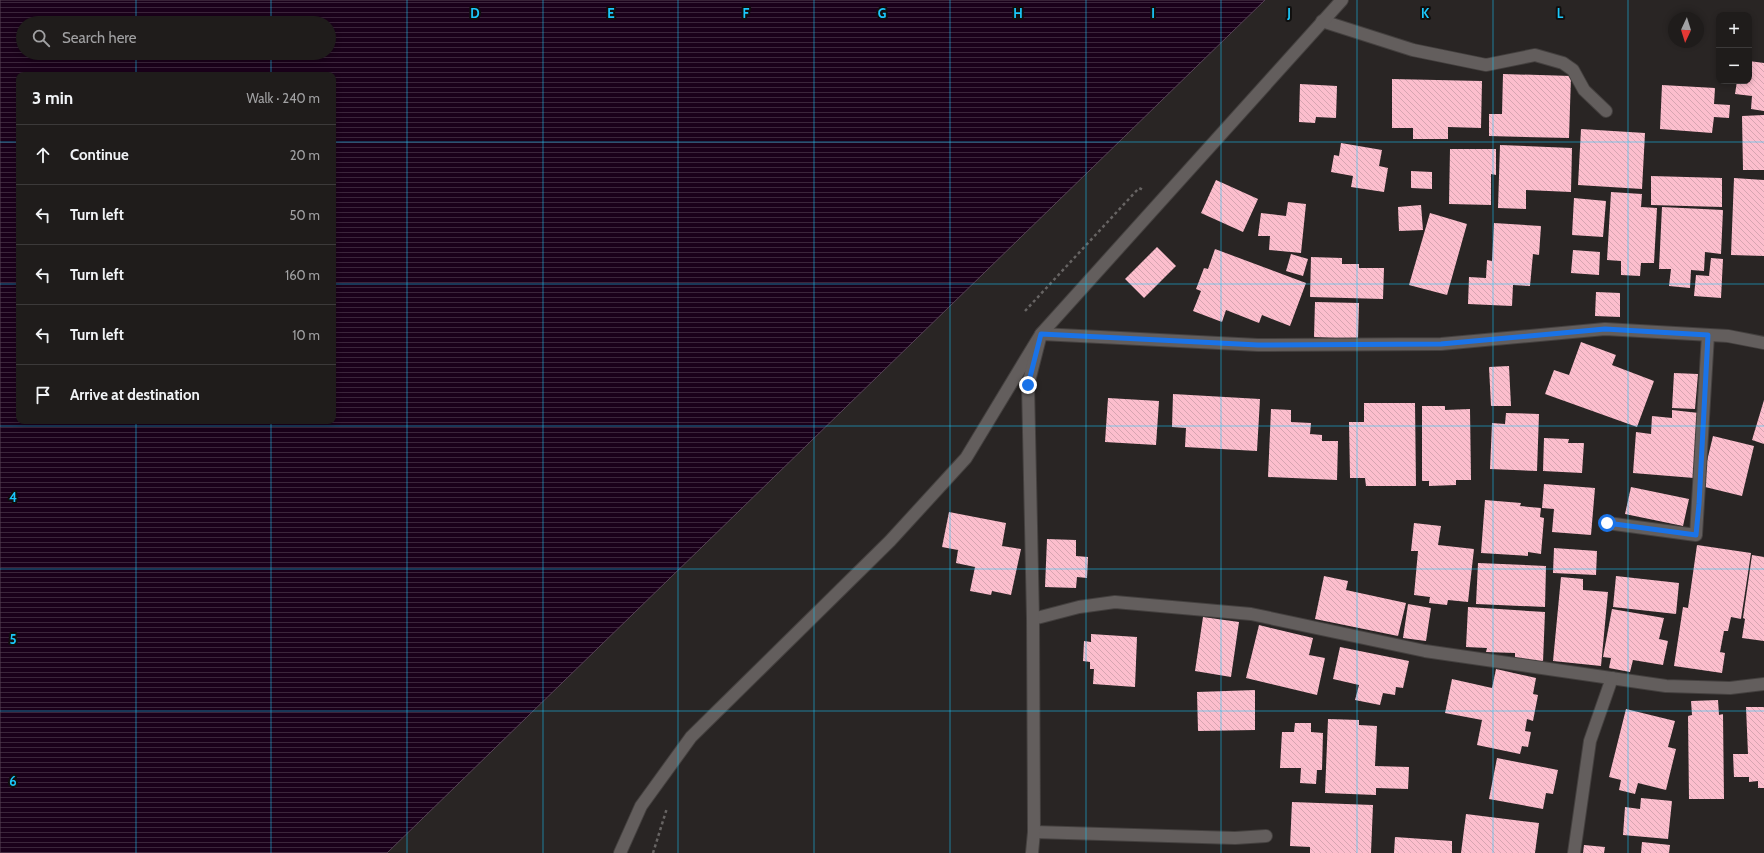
<!DOCTYPE html>
<meta charset="utf-8">
<style>
:root{--surface:#1f1c1b;--page:#272524;--text:#f1f3f6;--muted:#a1a1a3;--line:#3c3a3a}
body{margin:0;font-family:Cabin,sans-serif;background:var(--page);color:var(--text)}
.controls{position:absolute;right:12px;top:12px;display:grid;overflow:hidden;border-radius:8px;box-shadow:0 2px 6px #0003}
.controls button{width:36px;height:36px;display:grid;place-items:center;padding:0;border:0;border-bottom:1px solid var(--line);background:var(--surface);color:var(--text);font:20px sans-serif}
.compass{position:absolute;left:1668px;top:12px;width:36px;height:36px;border-radius:50%;background:var(--surface);box-shadow:0 2px 6px #0003;rotate:184deg}
.stop{position:absolute;width:12px;height:12px;margin:-9px;border:3px solid #1a73e8;border-radius:50%;background:#fff}
.stop.end{background:#1a73e8;border-color:#fff;box-shadow:0 1px 4px #0008}
.list{margin:0;padding:0;list-style:none}
h2{display:flex;justify-content:space-between;align-items:center;height:52px;margin:0;padding:0 16px;font-size:17px}
h2 small{font-size:13px;font-weight:400;color:var(--muted)}
.list li{display:grid;grid-template-columns:26px 1fr auto;gap:12px;align-items:center;box-sizing:border-box;height:60px;padding:0 16px;border-top:1px solid var(--line)}
.list b{display:block;font-size:15px;white-space:nowrap}
.list em{font-size:13px;font-style:normal;color:var(--muted)}
.icon{flex:none;width:22px;height:22px;fill:none;stroke:currentColor;stroke-width:2;stroke-linecap:round;stroke-linejoin:round}
.map{position:relative;flex:none;width:1764px;height:853px;overflow:hidden}
.search{position:absolute;background:var(--surface);box-shadow:0 2px 6px #0003;left:16px;top:16px;width:320px;height:44px;display:flex;align-items:center;gap:10px;box-sizing:border-box;padding:0 14px;border-radius:22px;color:var(--muted);font-size:15px}
.panel{position:absolute;background:var(--surface);box-shadow:0 2px 6px #0003;left:16px;top:72px;width:320px;height:352px;border-radius:8px}
.map>svg:first-child{display:block}
.water{fill:url(#water-rules);stroke:#564355;fill-rule:evenodd}
.building{fill:url(#building-back-hatch)}
.lines{fill:none;stroke-linecap:round;stroke-linejoin:round}
.service-casing{stroke:#44403f;stroke-width:14}
.minor-casing{stroke:#44403f;stroke-width:14}
.path{stroke:#676463;stroke-width:2.5;stroke-dasharray:3 3;stroke-linecap:butt}
.service{stroke:#635e5d;stroke-width:12}
.minor{stroke:#635e5d;stroke-width:12}
.route{stroke:#1a73e8;stroke-width:5}
.grid{fill:none;stroke:#1bc9fc;stroke-width:1;stroke-opacity:0.55}
.grid-label{font-size:13px;text-anchor:middle;font-weight:bold;fill:#1bc9fc;stroke:#100f0e;stroke-width:4;stroke-linejoin:round;paint-order:stroke}
</style>
<div class="map">
<svg width="1764" height="853" viewBox="0 0 1764 853">
<defs>
<pattern id="water-rules" width="6" height="5" patternUnits="userSpaceOnUse"><rect width="6" height="5" fill="#1a001a"/><path d="M0 2.5h6" fill="none" stroke="#3b253b"/></pattern>
<pattern id="building-back-hatch" width="6" height="6" patternUnits="userSpaceOnUse"><rect width="6" height="6" fill="#fcbecd"/><path d="M-1 5l2 2M0 0l6 6M5-1l2 2" fill="none" stroke="#d7a5b1"/></pattern>
</defs>
<rect width="100%" height="100%" fill="#292524"/>
<path class="water" d="M0 0H1265L387 853H0ZM23 23H329V53H23ZM19 75H333V421H19Z"/>
<g class="building">
<path d="M1749 61 1764 63V111L1751 109 1752 96 1735 94 1737 81H1749Z"/>
<path d="M1503 74 1571 76 1569 138 1489 136V114H1502Z"/>
<path d="M1392 79 1482 81 1481 128 1448 127V139H1413V128H1392Z"/>
<path d="M1300 84 1337 86 1336 118 1316 117 1315 123 1299 122Z"/>
<path d="M1662 85 1715 88 1714 104 1730 105 1729 118 1714 117 1712 133 1660 129Z"/>
<path d="M1764 115V170H1743L1742 116Z"/>
<path d="M1581 129 1645 133 1642 189 1578 185Z"/>
<path d="M1341 143 1382 150 1379 166 1388 168 1384 192 1351 187 1353 176 1331 172 1334 155 1339 156Z"/>
<path d="M1500 145 1572 148 1571 192 1526 190V209L1498 208Z"/>
<path d="M1450 149H1496V175L1491 174V205L1449 204Z"/>
<path d="M1411 171 1432 172V189L1411 188Z"/>
<path d="M1651 176 1722 178V207L1651 205Z"/>
<path d="M1734 178 1764 180V256L1731 255Z"/>
<path d="M1216 180 1258 199 1243 232 1201 213Z"/>
<path d="M1611 192 1642 194 1641 207 1657 208 1654 263H1641L1640 276 1621 275V261L1607 260Z"/>
<path d="M1574 198 1606 201 1603 237 1572 235Z"/>
<path d="M1288 202 1306 204 1301 253 1269 250 1270 236H1258L1261 213 1286 216Z"/>
<path d="M1421 205 1423 230 1399 231 1398 207Z"/>
<path d="M1662 207 1723 210 1721 254 1705 252 1704 271 1691 270 1690 288 1669 286 1671 269H1659Z"/>
<path d="M1430 213 1467 224 1447 295 1409 285Z"/>
<path d="M1494 223 1541 226 1539 255 1533 254 1530 286 1513 285 1512 306 1468 304 1469 277 1486 278 1487 260 1492 261Z"/>
<path d="M1157 247 1176 266 1144 298 1125 279Z"/>
<path d="M1215 249 1306 283 1290 326 1262 315 1259 323 1226 310 1222 322 1193 311 1201 291 1196 289 1204 268 1208 269Z"/>
<path d="M1573 250 1600 252 1599 275 1571 273Z"/>
<path d="M1291 254 1308 259 1303 276 1286 271Z"/>
<path d="M1311 257 1342 258V264H1359V268H1384L1383 299 1310 297Z"/>
<path d="M1711 258 1723 259 1721 298 1694 296 1696 275 1709 276Z"/>
<path d="M1596 292 1620 293V317L1595 316Z"/>
<path d="M1315 302 1359 303 1358 339 1314 337Z"/>
<path d="M1581 342 1616 355 1612 365 1654 381 1637 427 1545 394 1554 370 1569 375Z"/>
<path d="M1509 366 1511 406H1491L1489 367Z"/>
<path d="M1674 373 1698 374 1695 409 1672 408Z"/>
<path d="M1173 394 1260 399 1257 451 1185 447 1186 428 1172 427Z"/>
<path d="M1108 398 1159 401 1156 445 1105 442Z"/>
<path d="M1764 400V444L1752 440Z"/>
<path d="M1364 403H1415L1416 486H1366L1365 478H1350L1349 422H1364Z"/>
<path d="M1422 406H1445V410L1470 409 1471 480H1456V485L1429 486V481H1422Z"/>
<path d="M1271 409 1291 410V422L1311 423 1310 434 1322 435V441H1338L1337 480 1268 477Z"/>
<path d="M1672 410 1699 413 1694 478 1633 473 1636 432 1651 434 1652 416 1672 418Z"/>
<path d="M1506 413 1539 414 1537 471 1490 469 1492 423 1505 424Z"/>
<path d="M1713 436 1754 446 1742 496 1701 486Z"/>
<path d="M1544 438 1569 439 1568 443H1584L1582 473 1543 471Z"/>
<path d="M1544 484 1595 488 1591 535 1552 532 1554 509 1542 508Z"/>
<path d="M1631 487 1689 499 1683 526 1625 514Z"/>
<path d="M1485 500 1521 503 1520 506 1541 508 1540 517 1544 518 1541 554 1528 552V556L1481 553Z"/>
<path d="M949 512 1006 523 1002 546 1021 549 1011 595 992 591 991 595 970 591 975 567 956 563 958 550 942 547Z"/>
<path d="M1414 523 1441 526 1438 545 1474 549 1468 602 1448 600 1447 605 1429 603 1430 597 1414 595 1418 551H1411Z"/>
<path d="M1047 539 1076 540V556L1088 557 1087 578 1077 577 1076 588 1045 587Z"/>
<path d="M1697 545 1751 553 1741 619 1731 617 1728 631H1724L1720 652 1725 653 1722 673 1674 666 1683 607 1688 608Z"/>
<path d="M1554 548 1597 551 1596 575 1553 573Z"/>
<path d="M1752 555 1764 557V641L1742 638 1745 619 1743 618Z"/>
<path d="M1478 563 1546 566 1545 607 1476 604Z"/>
<path d="M1324 576 1348 581 1346 590 1406 603 1398 636 1315 619Z"/>
<path d="M1616 576 1679 583 1676 614 1613 607Z"/>
<path d="M1561 577 1583 579V590L1608 592 1601 666 1553 661Z"/>
<path d="M1408 604 1431 608 1426 641 1403 638Z"/>
<path d="M1468 607 1545 612 1543 662 1515 661V653L1486 652 1487 648 1466 647Z"/>
<path d="M1612 609 1664 618 1659 639 1668 641 1663 665 1633 660 1630 672 1609 668 1611 658 1603 657Z"/>
<path d="M1203 617 1239 622 1231 677 1195 671Z"/>
<path d="M1259 625 1313 638 1309 655 1325 658 1317 695 1246 678Z"/>
<path d="M1091 634 1137 637 1135 687 1093 684 1094 669H1090V662L1083 661 1084 641 1091 642Z"/>
<path d="M1340 647 1409 661 1403 688 1396 687 1395 695 1383 693 1380 705 1355 700 1359 685 1333 679Z"/>
<path d="M1496 669 1536 678 1533 694 1538 695 1533 721 1527 719 1525 731 1531 732 1528 747 1522 746 1520 754 1477 745 1482 720 1445 713 1452 679 1492 688Z"/>
<path d="M1255 690V730L1198 731 1197 692Z"/>
<path d="M1718 700 1719 715 1723 714 1724 799H1689L1688 716 1692 715 1691 701Z"/>
<path d="M1746 707H1764V788H1758V781L1749 782V777H1734L1733 754H1748Z"/>
<path d="M1626 709 1675 721 1668 747 1676 749 1666 790 1638 783 1635 794 1619 790 1621 780 1609 777Z"/>
<path d="M1328 719 1359 720V725L1377 726 1375 766 1409 767 1408 789 1376 788V795L1325 793Z"/>
<path d="M1295 723H1311V732L1323 733 1322 770H1317L1316 784 1300 783 1301 768H1280L1282 732H1294Z"/>
<path d="M1497 758 1558 770 1553 794 1546 793 1543 809 1489 799Z"/>
<path d="M1641 798 1672 801 1668 839 1623 835 1625 807 1640 809Z"/>
<path d="M1292 802 1373 805 1371 853H1310V847L1290 846Z"/>
<path d="M1466 814 1539 823 1535 853H1461Z"/>
<path d="M1395 837 1452 841V853H1394Z"/>
<path d="M1642 842 1670 845 1669 853H1641Z"/>
<path d="M1584 845 1605 847 1604 853H1583Z"/>
</g>
<g class="lines">
<defs>
<path id="service" d="M1034 832 1235 838 1266 836"/>
<g id="minor">
<path d="M1322 21 1413 50 1486 65 1535 55 1563 63 1573 70 1584 90 1606 111"/>
<path d="M1607 523 1696 535 1708 335"/>
<path d="M1033 619 1079 607 1115 602 1251 614 1425 651 1666 686 1730 688 1764 684"/>
<path d="M620 853 641 806 691 737 890 541 966 458 1041 334 1258 345 1441 344 1605 329 1728 336 1764 343"/>
<path d="M1032 853 1034 832 1033 619 1028 385 1041 334 1342 0"/>
<path d="M1574 853 1590 741 1612 678"/>
</g>
</defs>
<use href="#service" class="service-casing"/>
<use href="#minor" class="minor-casing"/>
<g class="path">
<path d="M1025 311 1139 188 1143 190"/>
<path d="M653 853 667 808"/>
</g>
<use href="#service" class="service"/>
<use href="#minor" class="minor"/>
</g>
<g class="lines">
<path class="route" d="M1028 385 1041 334 1258 345 1441 344 1605 329 1708 335 1699 504 1696 535 1607 523"/>
</g>
<path class="grid" d="M136 0V23M271 0V23M407 0V853M543 0V853M678 0V853M814 0V853M950 0V853M1086 0V853M1221 0V853M1357 0V853M1493 0V853M1628 0V853M136 53V75M271 53V75M0 142H19M333 142H1764M0 284H19M333 284H1764M136 421V853M271 421V853M0 426H1764M0 569H1764M0 711H1764"/>
<g class="grid-label">
<text x="475" y="18">D</text>
<text x="611" y="18">E</text>
<text x="746" y="18">F</text>
<text x="882" y="18">G</text>
<text x="1018" y="18">H</text>
<text x="1153" y="18">I</text>
<text x="1289" y="18">J</text>
<text x="1425" y="18">K</text>
<text x="1560" y="18">L</text>
<text x="13" y="502">4</text>
<text x="13" y="644">5</text>
<text x="13" y="786">6</text>
</g>
</svg>
<div class="controls">
<button>+</button>
<button>−</button>
</div>
<svg class="compass" viewBox="-18 -18 36 36"><path d="M0-13l5 13h-10z" fill="#e53935"/><path d="M0 13l5-13h-10z" fill="#a1a1a3"/></svg>
<div class="stop" style="left:1607px;top:523px"></div>
<div class="stop end" style="left:1028px;top:385px"></div>
<div class="search"><svg class="icon" aria-label="search" viewBox="0 0 24 24"><circle cx="10" cy="10" r="6"/><path d="M15 15l6 6"/></svg>Search here</div>
<section class="panel">
<h2>3 min<small>Walk · 240 m</small></h2>
<ul class="list">
<li><svg class="icon" aria-label="ahead" viewBox="0 0 24 24"><path d="M12 20V5M6 11l6-6 6 6"/></svg><div><b>Continue</b></div><em>20 m</em></li>
<li><svg class="icon" aria-label="left" viewBox="0 0 24 24"><path d="M17 20v-9H6M10 6l-5 5 5 5"/></svg><div><b>Turn left</b></div><em>50 m</em></li>
<li><svg class="icon" aria-label="left" viewBox="0 0 24 24"><path d="M17 20v-9H6M10 6l-5 5 5 5"/></svg><div><b>Turn left</b></div><em>160 m</em></li>
<li><svg class="icon" aria-label="left" viewBox="0 0 24 24"><path d="M17 20v-9H6M10 6l-5 5 5 5"/></svg><div><b>Turn left</b></div><em>10 m</em></li>
<li><svg class="icon" aria-label="arrive" viewBox="0 0 24 24"><path d="M6 21V4h12l-3 4 3 4H6"/></svg><div><b>Arrive at destination</b></div></li>
</ul>
</section>
</div>
